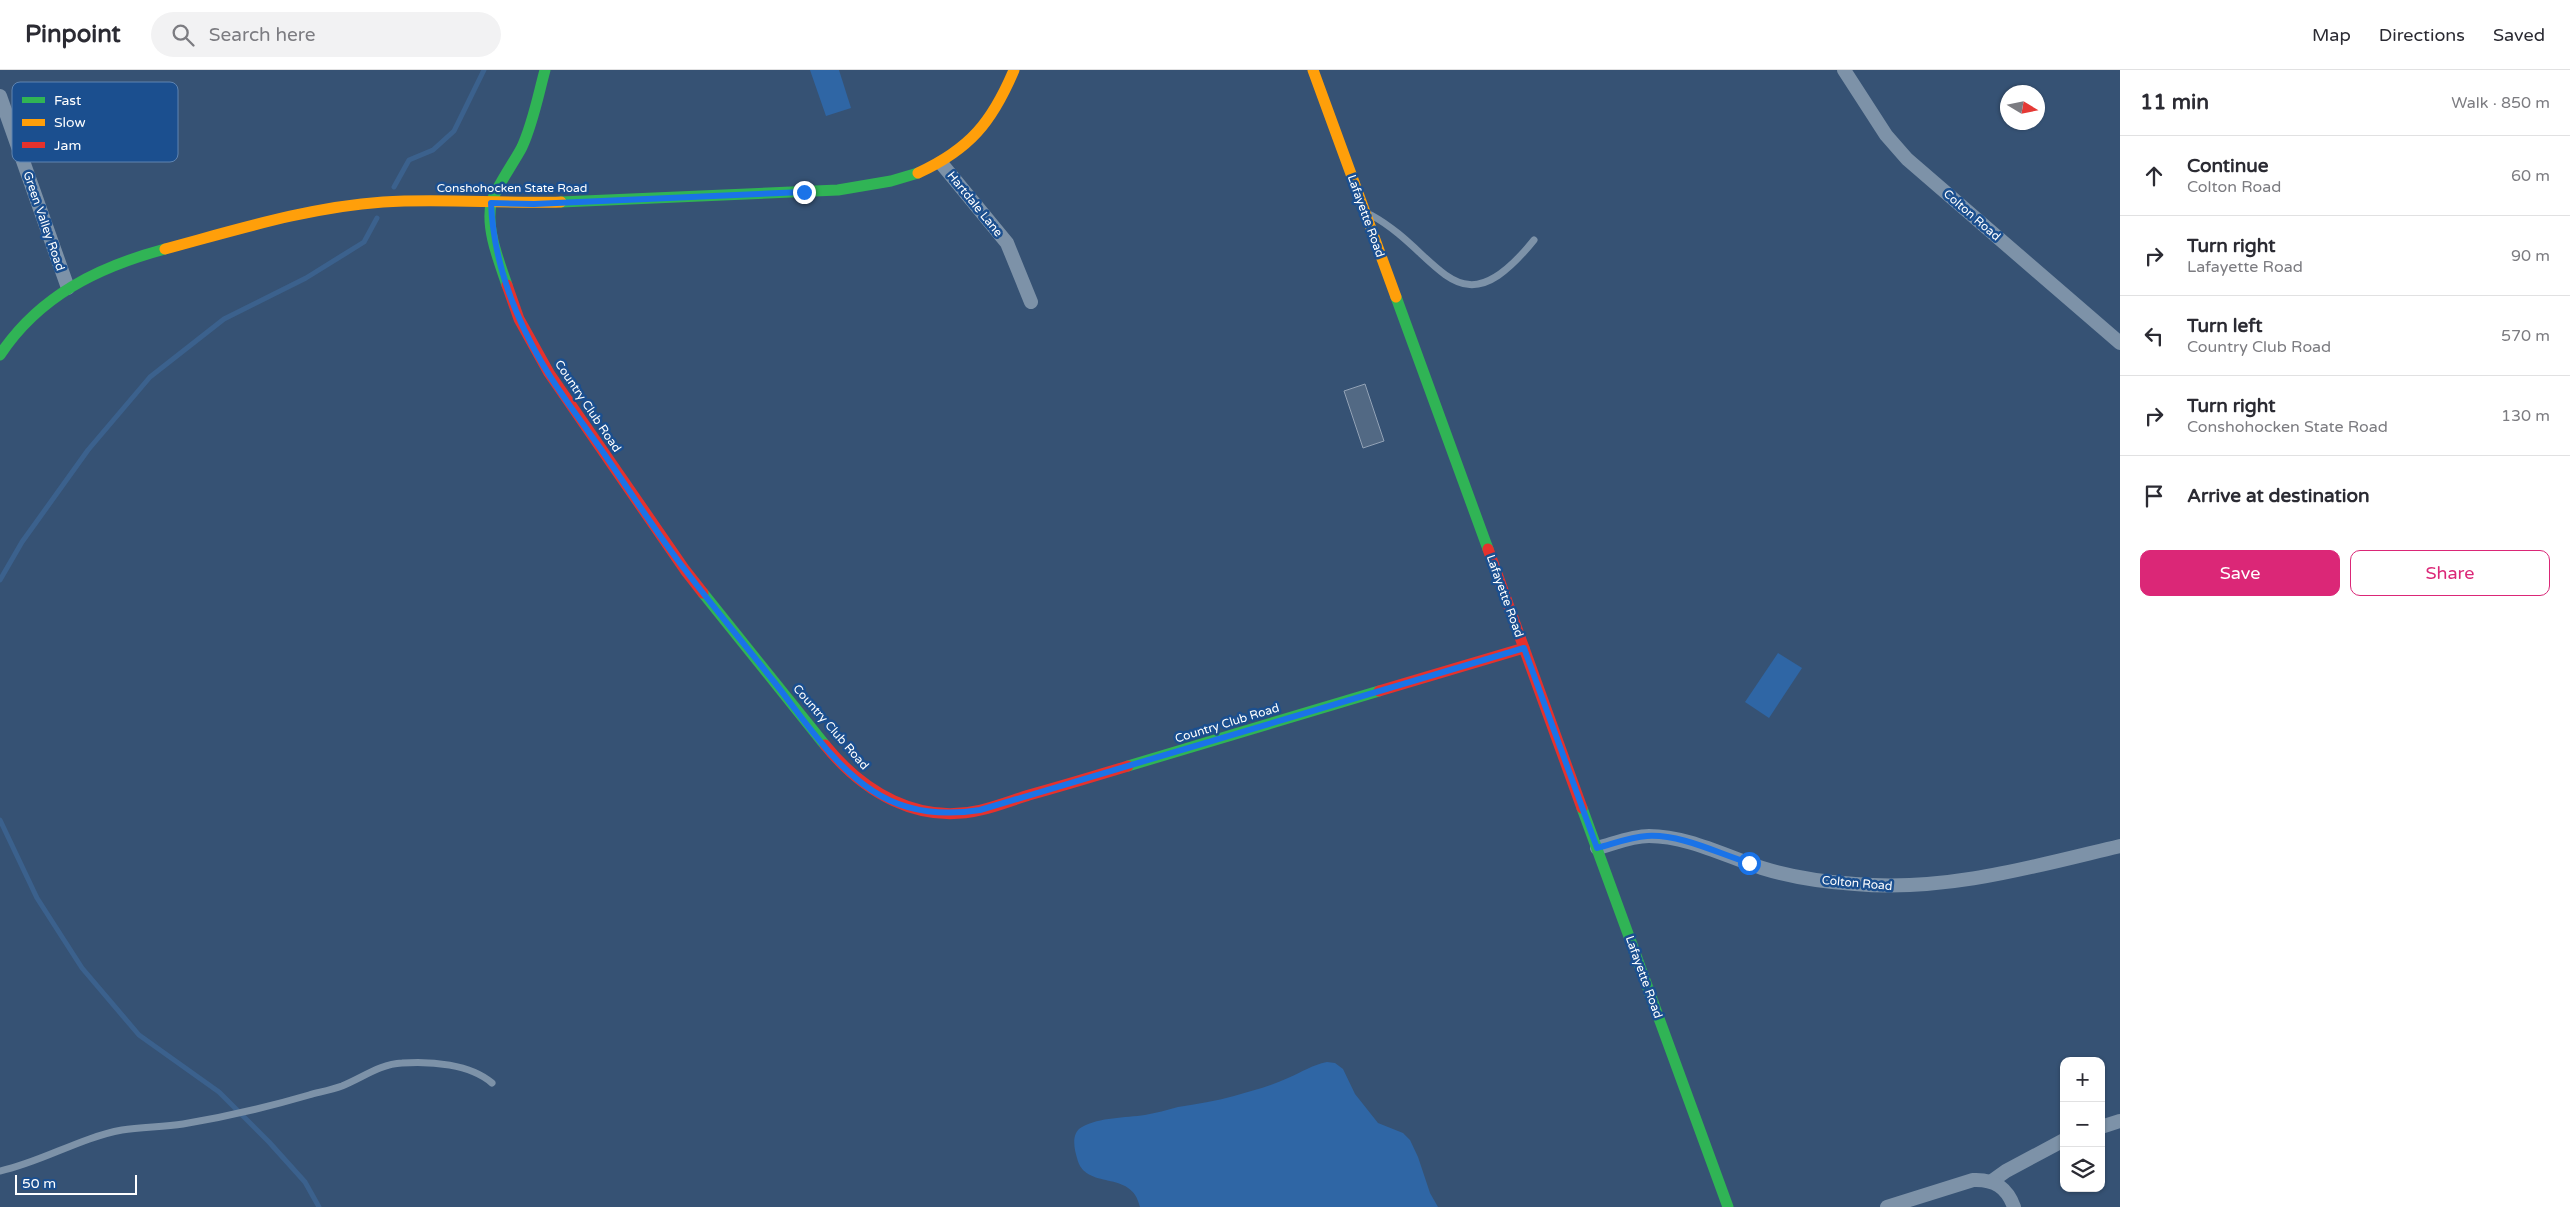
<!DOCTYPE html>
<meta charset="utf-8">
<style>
:root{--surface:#fff;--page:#f2f2f3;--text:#2b2b33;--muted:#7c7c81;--line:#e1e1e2;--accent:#db2777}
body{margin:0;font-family:"Varela Round",sans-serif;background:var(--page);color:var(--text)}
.controls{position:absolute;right:15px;bottom:15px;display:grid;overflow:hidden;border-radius:10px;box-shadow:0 1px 4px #0004}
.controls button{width:45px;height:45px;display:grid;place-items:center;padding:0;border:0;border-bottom:1px solid var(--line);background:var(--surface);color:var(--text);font:25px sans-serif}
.compass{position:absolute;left:2000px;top:15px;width:45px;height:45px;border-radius:50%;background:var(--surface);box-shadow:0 1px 4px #0004;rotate:100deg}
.scale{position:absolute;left:15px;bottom:12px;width:122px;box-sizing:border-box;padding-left:5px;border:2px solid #fff;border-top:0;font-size:14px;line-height:18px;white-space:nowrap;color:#fff;-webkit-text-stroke:4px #1b4f8f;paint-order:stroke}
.stop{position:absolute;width:15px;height:15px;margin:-11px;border:4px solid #1a73e8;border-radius:50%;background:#fff}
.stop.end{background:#1a73e8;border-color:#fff;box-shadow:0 1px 5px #0008}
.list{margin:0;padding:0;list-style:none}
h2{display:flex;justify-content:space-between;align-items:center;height:65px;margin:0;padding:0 20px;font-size:21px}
h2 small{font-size:16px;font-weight:400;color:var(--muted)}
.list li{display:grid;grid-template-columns:32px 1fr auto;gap:15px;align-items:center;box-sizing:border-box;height:80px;padding:0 20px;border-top:1px solid var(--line)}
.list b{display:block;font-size:19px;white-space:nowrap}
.list p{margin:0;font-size:16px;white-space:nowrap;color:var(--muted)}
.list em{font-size:16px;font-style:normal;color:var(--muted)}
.actions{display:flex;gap:10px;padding:15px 20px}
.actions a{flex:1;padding:11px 0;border:1px solid var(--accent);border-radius:10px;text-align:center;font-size:18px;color:var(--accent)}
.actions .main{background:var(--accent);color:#fff}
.icon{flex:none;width:28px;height:28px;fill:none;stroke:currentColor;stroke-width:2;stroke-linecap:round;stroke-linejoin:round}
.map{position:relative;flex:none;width:2120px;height:1137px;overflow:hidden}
header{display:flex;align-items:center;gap:30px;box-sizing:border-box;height:70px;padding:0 25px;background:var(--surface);border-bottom:1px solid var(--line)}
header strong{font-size:24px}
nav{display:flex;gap:28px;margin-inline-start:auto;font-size:18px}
.search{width:350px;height:45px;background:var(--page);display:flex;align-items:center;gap:12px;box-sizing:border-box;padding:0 18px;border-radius:28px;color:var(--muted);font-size:19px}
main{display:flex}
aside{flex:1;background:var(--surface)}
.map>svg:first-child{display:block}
.green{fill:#2f66a5}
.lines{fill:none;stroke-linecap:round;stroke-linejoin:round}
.stream{stroke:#3b618d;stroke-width:5}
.building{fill:#526984;stroke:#92a2b6}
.lane{stroke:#7d92a8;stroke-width:7}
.street{stroke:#7d92a8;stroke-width:14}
.fast{stroke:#30b455;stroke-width:11}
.slow{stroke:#ff9f0a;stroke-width:11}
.jam{stroke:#e5322d;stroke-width:11}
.route{stroke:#1a73e8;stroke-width:6}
.labels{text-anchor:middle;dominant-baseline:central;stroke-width:5;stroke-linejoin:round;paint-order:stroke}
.street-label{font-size:12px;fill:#fff;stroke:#1b4f8f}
.key{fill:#1b4f8f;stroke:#5f84b1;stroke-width:1}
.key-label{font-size:14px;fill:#fff}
</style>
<header>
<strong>Pinpoint</strong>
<div class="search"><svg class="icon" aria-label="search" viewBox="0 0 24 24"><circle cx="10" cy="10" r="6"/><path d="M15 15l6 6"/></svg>Search here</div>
<nav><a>Map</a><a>Directions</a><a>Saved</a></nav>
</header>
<main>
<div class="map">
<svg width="2120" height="1137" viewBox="0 0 2120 1137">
<rect width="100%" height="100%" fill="#365274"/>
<g class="green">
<path d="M810 0H839L851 38 826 46Z"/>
<path d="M1778 583 1802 598 1769 648 1745 632Z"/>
<path d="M1327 992 1335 993 1343 999 1355 1024 1378 1053 1403 1063 1410 1070 1418 1087 1430 1123 1438 1137H1140C1132 1098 1085 1122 1077 1088 1074 1078 1071 1063 1082 1057 1100 1047 1125 1048 1145 1045 1156 1043 1167 1040 1178 1037 1197 1034 1216 1031 1234 1026 1252 1021 1271 1016 1288 1008 1302 1002 1312 995 1327 992Z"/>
</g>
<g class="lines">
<g class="stream">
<path d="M394 117 409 90 433 80 454 61 484 0"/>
<path d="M0 510 22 472 88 380 150 307 224 249 306 208 364 172 377 148"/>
<path d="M0 750 37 828 82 898 139 965 219 1022 269 1072 305 1112 319 1137"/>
</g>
</g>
<path class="building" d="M1365 314 1384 371 1363 378 1344 321Z"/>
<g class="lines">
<g class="lane">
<path d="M1371 145C1441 183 1457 266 1534 170"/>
<path d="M0 1101C42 1092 79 1068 122 1060 142 1057 163 1057 183 1054 225 1047 268 1037 309 1025 320 1022 331 1020 342 1016 362 1008 380 994 402 993 431 991 470 994 492 1013"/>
</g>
<g class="street">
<path d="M1844 0 1886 65 1907 89 2120 273"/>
<path d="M0 26 68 218"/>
<path d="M941 93 1007 173 1031 232"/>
<path d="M1597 778C1613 774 1631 766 1649 766 1687 766 1725 786 1762 798 1791 807 1824 812 1855 814 1946 822 2032 797 2120 776"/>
<path d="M2101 1057 2120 1051"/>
<path d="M1992 1111 2006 1101 2064 1070"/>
<path d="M1887 1137 1973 1110C1994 1109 2007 1117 2014 1137"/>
</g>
<g class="fast">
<path d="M561 132 838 120 891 111 918 103"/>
<path d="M507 215C499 191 486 160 491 134 494 120 515 91 522 77 533 53 538 26 545 0"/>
<path d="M1396 227 1488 479"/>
<path d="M0 285C39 226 98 197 165 179"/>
<path d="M703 523 825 675"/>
<path d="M1128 696 1379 621"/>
<path d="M1582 738 1728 1137"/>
</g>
<g class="slow">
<path d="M1313 0 1396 227"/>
<path d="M918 103C970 79 992 52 1014 0"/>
<path d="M165 179C236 160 309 137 383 132 442 128 502 134 561 132"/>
</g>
<g class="jam">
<path d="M507 215 519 249 549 303 685 500 703 523"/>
<path d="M1488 479 1582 738"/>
<path d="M1379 621 1524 578"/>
<path d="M825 675C863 722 918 755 981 740 998 736 1013 730 1029 725 1062 716 1095 706 1128 696"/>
</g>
</g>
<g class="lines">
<path class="route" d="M804 122 534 134 491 133C493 182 509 231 532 275 552 314 580 349 605 385 632 424 657 464 686 501 713 537 743 572 771 608 802 646 831 694 873 721 906 743 942 746 980 740L1524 578 1597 778C1613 774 1630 767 1647 766 1681 764 1717 783 1749 793"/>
</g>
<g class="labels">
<g class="street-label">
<text x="512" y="118">Conshohocken State Road</text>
<text transform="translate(975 134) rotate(51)">Hartdale Lane</text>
<text transform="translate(1972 145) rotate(41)">Colton Road</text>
<text transform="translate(1366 146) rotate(70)">Lafayette Road</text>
<text transform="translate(44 151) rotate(71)">Green Valley Road</text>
<text transform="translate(588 336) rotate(56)">Country Club Road</text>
<text transform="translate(1505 526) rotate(70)">Lafayette Road</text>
<text transform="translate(1227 653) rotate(-17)">Country Club Road</text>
<text transform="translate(831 657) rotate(49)">Country Club Road</text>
<text transform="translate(1857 813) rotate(5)">Colton Road</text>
<text transform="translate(1644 907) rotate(70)">Lafayette Road</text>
</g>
</g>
<rect x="12" y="12" width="166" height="80" rx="8" class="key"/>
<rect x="22" y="27" width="23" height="6" fill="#30b455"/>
<rect x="22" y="49" width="23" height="7" fill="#ff9f0a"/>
<rect x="22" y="72" width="23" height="6" fill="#e5322d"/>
<g class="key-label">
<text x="54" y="35">Fast</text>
<text x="54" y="57">Slow</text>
<text x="54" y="80">Jam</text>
</g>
</svg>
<div class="controls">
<button>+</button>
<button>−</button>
<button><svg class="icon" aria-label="layers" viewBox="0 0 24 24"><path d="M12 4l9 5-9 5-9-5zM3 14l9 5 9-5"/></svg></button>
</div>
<svg class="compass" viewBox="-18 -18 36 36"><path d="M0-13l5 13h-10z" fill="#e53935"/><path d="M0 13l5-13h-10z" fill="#7c7c81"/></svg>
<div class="scale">50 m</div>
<div class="stop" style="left:1749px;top:793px"></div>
<div class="stop end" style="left:804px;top:122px"></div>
</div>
<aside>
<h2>11 min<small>Walk · 850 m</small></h2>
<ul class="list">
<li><svg class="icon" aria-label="ahead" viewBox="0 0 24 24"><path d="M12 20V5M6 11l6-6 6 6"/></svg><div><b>Continue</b><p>Colton Road</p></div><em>60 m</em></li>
<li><svg class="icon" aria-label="right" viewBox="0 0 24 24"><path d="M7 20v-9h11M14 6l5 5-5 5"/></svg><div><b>Turn right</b><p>Lafayette Road</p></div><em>90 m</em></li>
<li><svg class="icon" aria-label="left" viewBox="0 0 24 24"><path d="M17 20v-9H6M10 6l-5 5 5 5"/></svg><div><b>Turn left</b><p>Country Club Road</p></div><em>570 m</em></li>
<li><svg class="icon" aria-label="right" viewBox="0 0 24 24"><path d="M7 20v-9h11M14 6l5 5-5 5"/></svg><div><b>Turn right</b><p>Conshohocken State Road</p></div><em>130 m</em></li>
<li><svg class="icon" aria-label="arrive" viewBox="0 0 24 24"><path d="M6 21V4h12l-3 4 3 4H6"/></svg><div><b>Arrive at destination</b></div></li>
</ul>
<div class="actions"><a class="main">Save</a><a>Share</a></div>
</aside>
</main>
